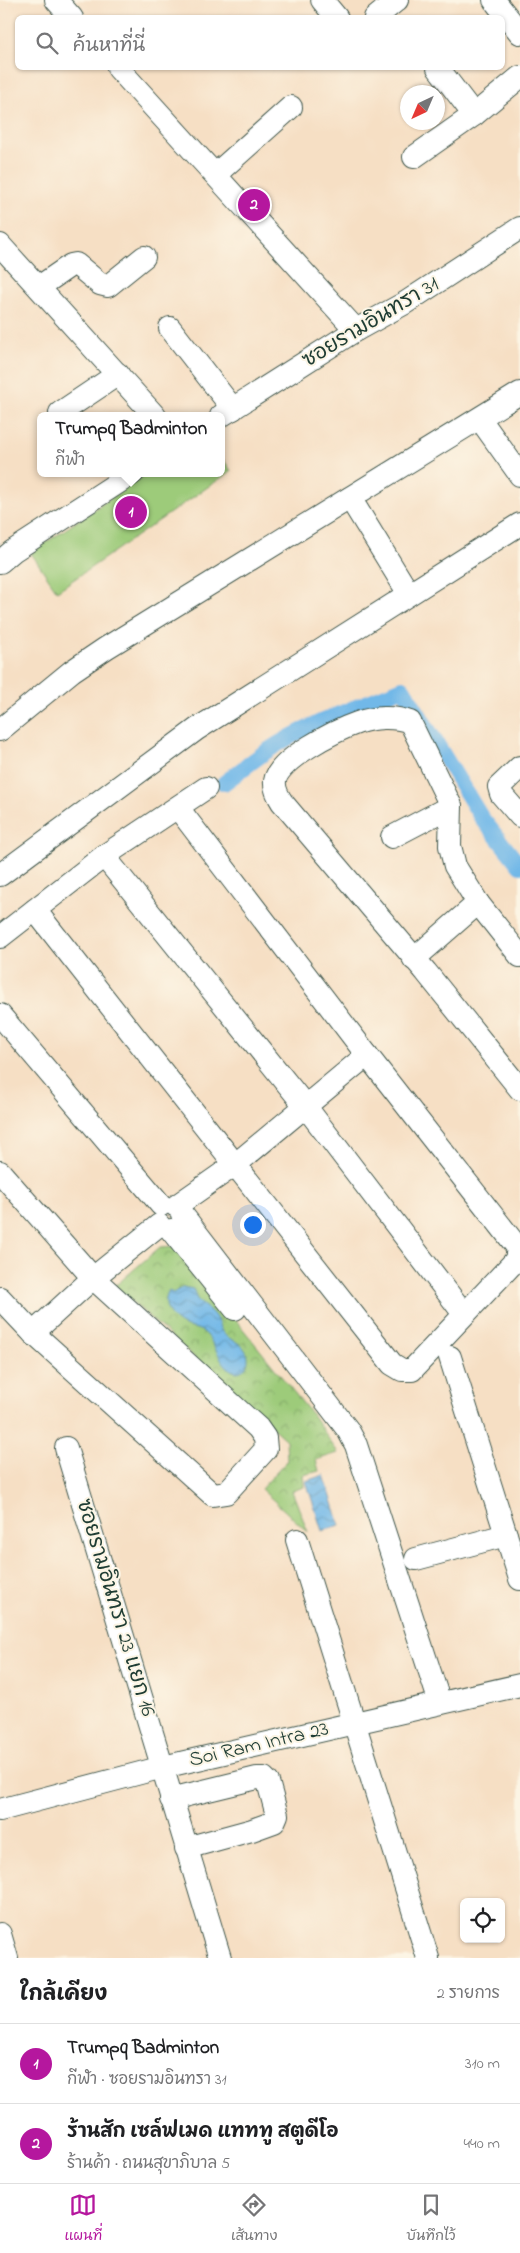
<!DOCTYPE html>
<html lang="th">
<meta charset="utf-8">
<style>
:root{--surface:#fff;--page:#f2f2f2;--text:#202124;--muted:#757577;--line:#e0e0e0;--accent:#b5179e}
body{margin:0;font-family:"Indie Flower","Playpen Sans Thai",sans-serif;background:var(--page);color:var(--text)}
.controls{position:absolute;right:15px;bottom:15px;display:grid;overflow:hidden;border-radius:8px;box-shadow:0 1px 4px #0004}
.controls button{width:45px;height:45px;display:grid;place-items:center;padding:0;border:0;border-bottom:1px solid var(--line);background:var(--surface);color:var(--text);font:25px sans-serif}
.compass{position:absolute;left:400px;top:85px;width:45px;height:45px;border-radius:50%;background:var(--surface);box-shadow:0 1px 4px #0004;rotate:224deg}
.you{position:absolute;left:252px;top:1224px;width:18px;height:18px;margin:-12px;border:4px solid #fff;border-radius:50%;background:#1a73e8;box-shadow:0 0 0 8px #1a73e833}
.badge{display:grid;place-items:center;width:32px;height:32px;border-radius:50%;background:var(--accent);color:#fff;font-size:16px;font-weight:700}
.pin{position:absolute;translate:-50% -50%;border:2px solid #fff;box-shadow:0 1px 5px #0006}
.popup{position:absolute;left:37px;top:412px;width:188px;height:65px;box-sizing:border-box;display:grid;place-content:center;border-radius:8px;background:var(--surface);filter:drop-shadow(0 1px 4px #0005);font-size:16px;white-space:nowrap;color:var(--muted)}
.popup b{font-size:19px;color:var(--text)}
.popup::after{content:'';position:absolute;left:50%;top:100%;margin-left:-10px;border:10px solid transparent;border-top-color:var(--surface)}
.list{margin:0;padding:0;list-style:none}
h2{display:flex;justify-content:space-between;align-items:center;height:65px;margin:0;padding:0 20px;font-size:21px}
h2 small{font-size:16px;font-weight:400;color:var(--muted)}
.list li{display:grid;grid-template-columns:32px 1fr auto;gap:15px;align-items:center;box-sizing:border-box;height:80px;padding:0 20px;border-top:1px solid var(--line)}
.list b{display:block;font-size:19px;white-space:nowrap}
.list p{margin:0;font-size:16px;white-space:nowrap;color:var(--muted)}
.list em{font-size:16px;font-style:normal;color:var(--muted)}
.icon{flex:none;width:28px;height:28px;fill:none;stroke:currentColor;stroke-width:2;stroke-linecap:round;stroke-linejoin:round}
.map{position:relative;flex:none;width:520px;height:1958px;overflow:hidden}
.search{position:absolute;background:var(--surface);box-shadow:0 1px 4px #0004;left:15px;right:15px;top:15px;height:55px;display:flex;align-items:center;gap:12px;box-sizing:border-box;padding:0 18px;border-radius:8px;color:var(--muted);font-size:19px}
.sheet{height:225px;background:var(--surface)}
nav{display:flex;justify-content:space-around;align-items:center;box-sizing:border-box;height:70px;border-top:1px solid var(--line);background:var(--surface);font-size:14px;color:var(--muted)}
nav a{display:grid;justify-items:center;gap:2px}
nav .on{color:var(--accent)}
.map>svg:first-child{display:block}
.park{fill:url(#park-crowns);stroke:#5e8457}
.pitch{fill:#9dcb7a;stroke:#5e8457}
.water{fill:url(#water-waves);stroke:#487a8e}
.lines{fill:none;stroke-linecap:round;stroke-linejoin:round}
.canal{stroke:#71b8e8;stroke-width:16}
.minor-casing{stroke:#3f554a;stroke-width:24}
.minor{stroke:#fff;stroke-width:22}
.labels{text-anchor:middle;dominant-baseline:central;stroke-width:4;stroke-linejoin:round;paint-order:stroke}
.street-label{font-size:21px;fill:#1f3d34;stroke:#fcf5e5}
</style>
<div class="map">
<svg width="520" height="1958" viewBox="0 0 520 1958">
<defs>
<pattern id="park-crowns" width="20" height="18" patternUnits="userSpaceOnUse" patternTransform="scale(1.25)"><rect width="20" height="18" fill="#9dcb7a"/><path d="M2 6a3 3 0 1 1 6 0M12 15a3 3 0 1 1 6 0" fill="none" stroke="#7fa665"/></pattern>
<pattern id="water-waves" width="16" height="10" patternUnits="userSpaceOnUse" patternTransform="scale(1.25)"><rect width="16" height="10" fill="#71b8e8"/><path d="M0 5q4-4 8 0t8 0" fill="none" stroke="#5c97bd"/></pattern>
</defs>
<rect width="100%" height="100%" fill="#fcf5e5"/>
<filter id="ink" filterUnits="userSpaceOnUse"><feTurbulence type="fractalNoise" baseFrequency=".02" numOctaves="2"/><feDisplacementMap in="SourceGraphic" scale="10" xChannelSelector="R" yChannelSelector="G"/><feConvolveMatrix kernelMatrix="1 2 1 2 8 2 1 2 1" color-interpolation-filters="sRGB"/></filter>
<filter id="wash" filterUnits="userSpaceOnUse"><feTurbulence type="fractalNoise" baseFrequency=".0096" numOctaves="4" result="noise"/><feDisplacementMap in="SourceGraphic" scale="20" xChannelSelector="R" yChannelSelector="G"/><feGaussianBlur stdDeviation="1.12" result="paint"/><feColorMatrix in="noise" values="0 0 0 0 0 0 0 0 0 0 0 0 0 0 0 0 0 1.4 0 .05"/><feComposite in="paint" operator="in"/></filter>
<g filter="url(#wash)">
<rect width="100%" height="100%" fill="#f6dfc4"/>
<path class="park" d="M176 1246 314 1417 338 1453 316 1460 319 1471 303 1475 304 1487 292 1491 308 1532 261 1489 287 1461 286 1440 115 1286 160 1247Z"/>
<path class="pitch" d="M221 456 231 471 57 591 31 553 147 473H221Z"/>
<g class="water">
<path d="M183 1287 193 1289C195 1292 195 1296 197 1299 202 1306 210 1309 214 1315 219 1321 219 1330 225 1335 229 1339 234 1340 238 1343 248 1349 253 1364 241 1371 226 1378 214 1343 207 1335 199 1327 191 1329 182 1325 169 1318 161 1304 169 1291L173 1293Z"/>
<path d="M324 1475 340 1525 322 1531 306 1481Z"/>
</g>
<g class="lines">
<path class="canal" d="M224 783C238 773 252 761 267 751 305 725 360 706 403 688L481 817 520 866"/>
</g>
</g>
<g filter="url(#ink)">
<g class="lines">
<defs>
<g id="minor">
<path d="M56 0 72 18"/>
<path d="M322 0 337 18"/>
<path d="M494 0 520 33"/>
<path d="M375 18 397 0"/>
<path d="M118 68 356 330"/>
<path d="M438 68 474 115"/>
<path d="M414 157 474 115 520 77"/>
<path d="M216 174 291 107"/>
<path d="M0 245 155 416"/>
<path d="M39 287 71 265 76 264 100 284 108 286 144 257"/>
<path d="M170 328 233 409"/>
<path d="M60 413 118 374"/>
<path d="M221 416 356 330 405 303 520 228"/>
<path d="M480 419 520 475"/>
<path d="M350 498 409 594"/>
<path d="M0 562 13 551 133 473"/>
<path d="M0 730 72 671 106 648 520 393"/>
<path d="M520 767 499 787 501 794 520 816"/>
<path d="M392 837 451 806"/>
<path d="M104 856 306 1107 464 1314"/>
<path d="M0 875 197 729 520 524"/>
<path d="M35 910 392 1364 402 1370H412L516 1260 518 1248 367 1055 178 808"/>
<path d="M0 937 104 856 206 788"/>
<path d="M520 956 478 903 455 866 450 846 451 806 410 722C394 716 374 717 357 723 337 730 278 759 275 781 274 789 278 796 282 802L426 972 520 1089"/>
<path d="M414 959 478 903"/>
<path d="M0 1015 161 1205"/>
<path d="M0 1172 93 1278 258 1428 265 1438 266 1449 226 1493 213 1495 33 1333 0 1298"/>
<path d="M176 1206 236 1164 367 1055"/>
<path d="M182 1214 348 1430 356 1445 440 1703"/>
<path d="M171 1230 235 1309"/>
<path d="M33 1333 93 1278 159 1225"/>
<path d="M450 1357 520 1579"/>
<path d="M66 1448 220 1958"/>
<path d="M297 1540 428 1958"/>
<path d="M416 1559 506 1535"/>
<path d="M171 1799 257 1778H264L268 1782 277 1815 274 1822 252 1830 186 1848"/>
<path d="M0 1810 163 1767 520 1685"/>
<path d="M0 1934 7 1958"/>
</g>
</defs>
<use href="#minor" class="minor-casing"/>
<use href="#minor" class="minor"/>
</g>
</g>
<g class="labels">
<g class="street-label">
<text transform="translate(371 323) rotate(-31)">ซอยรามอินทรา 31</text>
<text transform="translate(115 1608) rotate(73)">ซอยรามอินทรา 23 แยก 16</text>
<text transform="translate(259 1745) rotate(-13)">Soi Ram Intra 23</text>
</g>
</g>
</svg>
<div class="controls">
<button><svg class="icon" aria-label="locate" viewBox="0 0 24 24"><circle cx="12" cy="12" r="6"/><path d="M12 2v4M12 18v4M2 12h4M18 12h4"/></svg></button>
</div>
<svg class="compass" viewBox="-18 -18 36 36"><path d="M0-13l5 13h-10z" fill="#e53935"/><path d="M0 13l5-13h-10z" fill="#757577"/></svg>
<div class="you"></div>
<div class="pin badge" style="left:131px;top:512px">1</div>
<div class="popup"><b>Trumpq Badminton</b>กีฬา</div>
<div class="pin badge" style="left:254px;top:205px">2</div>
<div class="search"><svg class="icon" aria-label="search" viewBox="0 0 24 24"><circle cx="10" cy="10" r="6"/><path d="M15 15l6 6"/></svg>ค้นหาที่นี่</div>
</div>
<section class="sheet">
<h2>ใกล้เคียง<small>2 รายการ</small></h2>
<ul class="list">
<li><span class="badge">1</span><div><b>Trumpq Badminton</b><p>กีฬา · ซอยรามอินทรา 31</p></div><em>310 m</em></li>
<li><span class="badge">2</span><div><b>ร้านสัก เซล์ฟเมด แทททู สตูดีโอ</b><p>ร้านค้า · ถนนสุขาภิบาล 5</p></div><em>440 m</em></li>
</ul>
</section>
<nav>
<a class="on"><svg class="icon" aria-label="map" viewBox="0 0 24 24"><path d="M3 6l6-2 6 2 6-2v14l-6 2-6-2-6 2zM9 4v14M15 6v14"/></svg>แผนที่</a>
<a><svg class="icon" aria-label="directions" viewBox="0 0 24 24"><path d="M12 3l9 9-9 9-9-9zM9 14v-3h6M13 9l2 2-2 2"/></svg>เส้นทาง</a>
<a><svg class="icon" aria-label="saved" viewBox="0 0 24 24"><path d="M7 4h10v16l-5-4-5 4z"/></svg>บันทึกไว้</a>
</nav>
